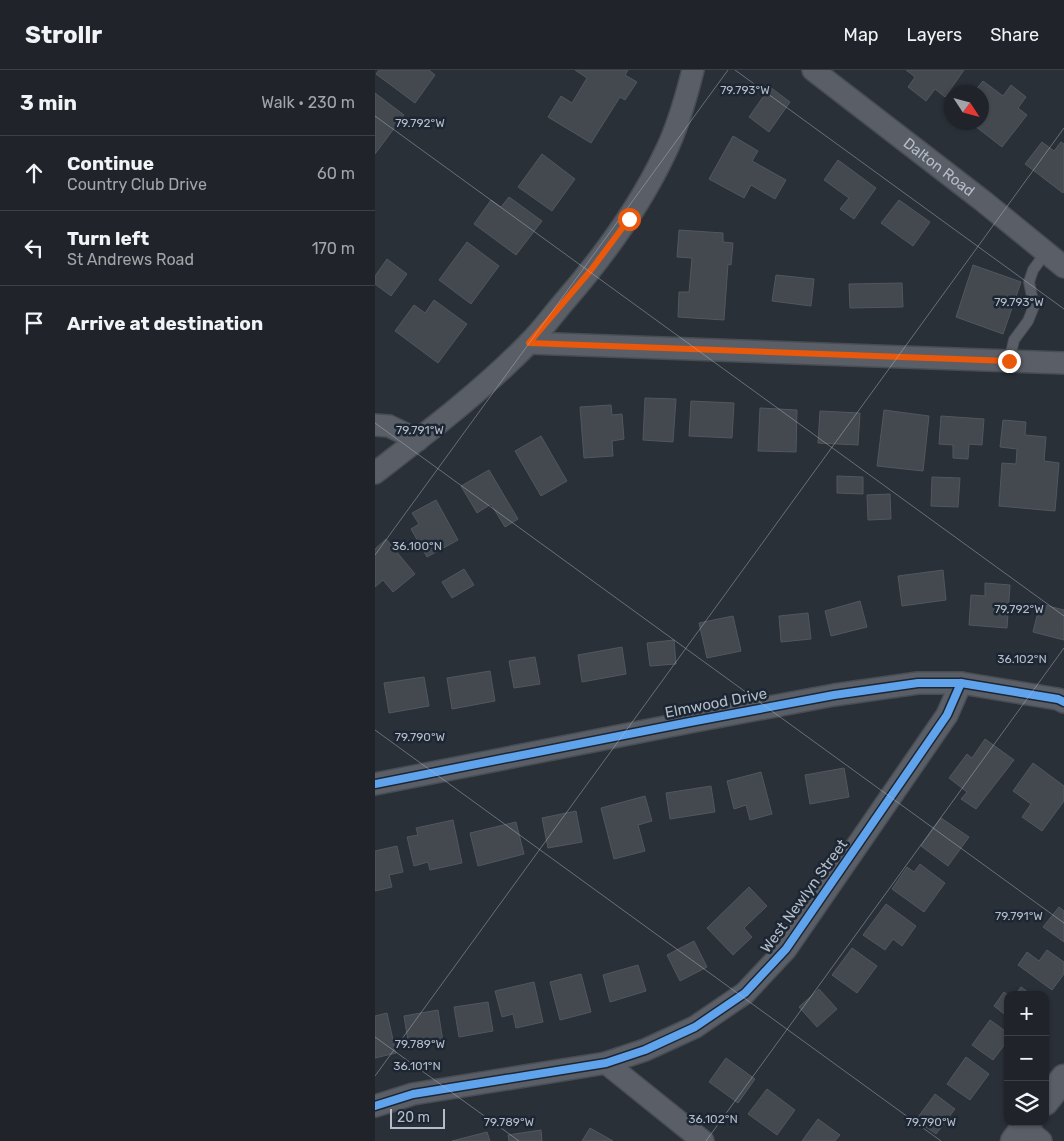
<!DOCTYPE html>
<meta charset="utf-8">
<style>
:root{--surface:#20242a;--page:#282c32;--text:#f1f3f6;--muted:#a2a4a8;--line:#3d4147}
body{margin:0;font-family:Rubik,sans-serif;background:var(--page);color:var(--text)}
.controls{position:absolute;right:15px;bottom:15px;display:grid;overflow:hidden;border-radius:10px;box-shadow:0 1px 4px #0004}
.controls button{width:45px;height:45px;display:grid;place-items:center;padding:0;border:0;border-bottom:1px solid var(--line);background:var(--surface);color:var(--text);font:25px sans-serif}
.compass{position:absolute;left:569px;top:15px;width:45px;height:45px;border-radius:50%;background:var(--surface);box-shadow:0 1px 4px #0004;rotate:126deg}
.scale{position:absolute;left:15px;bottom:12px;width:55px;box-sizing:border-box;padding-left:5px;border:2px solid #b4bcc9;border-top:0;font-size:14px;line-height:18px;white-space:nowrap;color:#b4bcc9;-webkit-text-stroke:4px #1d2633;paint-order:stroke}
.stop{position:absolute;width:15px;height:15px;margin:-11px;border:4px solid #ea580c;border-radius:50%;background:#fff}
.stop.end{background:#ea580c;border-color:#fff;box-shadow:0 1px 5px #0008}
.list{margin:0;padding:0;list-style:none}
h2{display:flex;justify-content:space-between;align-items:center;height:65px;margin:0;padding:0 20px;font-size:21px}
h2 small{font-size:16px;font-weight:400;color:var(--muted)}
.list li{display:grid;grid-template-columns:32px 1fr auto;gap:15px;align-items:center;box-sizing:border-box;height:75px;padding:0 20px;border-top:1px solid var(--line)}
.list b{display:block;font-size:19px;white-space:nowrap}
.list p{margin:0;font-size:16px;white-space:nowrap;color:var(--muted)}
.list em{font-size:16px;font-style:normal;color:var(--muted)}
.icon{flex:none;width:28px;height:28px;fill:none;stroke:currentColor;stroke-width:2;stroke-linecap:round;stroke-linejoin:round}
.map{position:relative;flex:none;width:689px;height:1071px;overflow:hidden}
header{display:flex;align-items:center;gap:30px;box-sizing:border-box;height:70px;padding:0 25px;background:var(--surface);border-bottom:1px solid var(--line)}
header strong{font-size:24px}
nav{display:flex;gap:28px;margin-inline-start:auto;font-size:18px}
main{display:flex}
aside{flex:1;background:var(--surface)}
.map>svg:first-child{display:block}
.building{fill:#444950;stroke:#52575f}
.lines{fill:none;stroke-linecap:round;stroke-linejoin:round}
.service-casing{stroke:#484c53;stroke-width:12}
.minor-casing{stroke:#484c53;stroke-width:24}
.tertiary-casing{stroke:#484c53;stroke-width:29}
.service{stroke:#5a5e66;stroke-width:10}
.minor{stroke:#5a5e66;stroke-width:21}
.tertiary{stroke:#5a5e66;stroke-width:26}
.cycleway-casing{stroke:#1d2633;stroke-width:11}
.cycleway{stroke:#60a3ed;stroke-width:8}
.route{stroke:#ea580c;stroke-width:6}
.ticks{fill:none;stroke:#b4bcc9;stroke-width:1;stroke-opacity:0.45}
.labels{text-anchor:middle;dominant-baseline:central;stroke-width:5;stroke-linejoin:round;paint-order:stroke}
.street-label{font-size:15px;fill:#b4bcc9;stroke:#1d2633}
.ticks-label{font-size:12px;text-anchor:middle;fill:#b4bcc9;stroke:#1d2633;stroke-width:5;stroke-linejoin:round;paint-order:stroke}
</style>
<header>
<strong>Strollr</strong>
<nav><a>Map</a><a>Layers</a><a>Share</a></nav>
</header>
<main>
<aside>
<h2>3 min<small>Walk · 230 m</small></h2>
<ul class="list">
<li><svg class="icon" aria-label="ahead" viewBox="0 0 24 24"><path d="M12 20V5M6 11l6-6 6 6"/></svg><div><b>Continue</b><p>Country Club Drive</p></div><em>60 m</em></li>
<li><svg class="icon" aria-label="left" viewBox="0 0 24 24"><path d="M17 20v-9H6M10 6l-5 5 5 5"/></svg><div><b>Turn left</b><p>St Andrews Road</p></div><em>170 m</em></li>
<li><svg class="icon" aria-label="arrive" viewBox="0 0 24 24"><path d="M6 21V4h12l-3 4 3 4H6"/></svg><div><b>Arrive at destination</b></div></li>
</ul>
</aside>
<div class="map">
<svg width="689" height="1071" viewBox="0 0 689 1071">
<rect width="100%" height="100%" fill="#2a3038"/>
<g class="building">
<path d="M4 0H54L60 5 40 33 1 4Z"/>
<path d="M200 0H253L250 5 262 12 250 30 245 27 216 73 173 47 186 26 197 33 212 8Z"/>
<path d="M531 0H589L570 27 560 19 551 31 533 17 540 7Z"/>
<path d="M608 11 628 26 636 15 651 27 643 38 652 45 627 77 595 52H606V22H599Z"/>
<path d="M395 17 415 32 394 62 374 47Z"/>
<path d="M0 23 29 45 0 84Z"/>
<path d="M358 66 383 81 377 91 411 110 400 129 376 115 369 128 334 109Z"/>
<path d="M667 72 679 81 686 72 689 74V121L688 123 650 94Z"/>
<path d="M167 84 200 109 177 141 143 117Z"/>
<path d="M463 90 501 118 479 149 465 139 474 128 449 110Z"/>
<path d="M134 127 167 151 141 185 99 154 116 130 126 137Z"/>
<path d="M524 130 555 152 538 176 506 153Z"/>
<path d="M304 160 348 163V172L358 173 356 195 353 194 349 250 303 247 304 222H314L317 188 302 187Z"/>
<path d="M92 172 124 196 96 234 64 210Z"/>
<path d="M12 189 32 204 16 226 0 214V206Z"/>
<path d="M598 195 646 212 628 264 581 247Z"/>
<path d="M401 205 439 209 436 236 397 231Z"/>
<path d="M527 213 528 237 475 238 474 214Z"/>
<path d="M59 230 92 254 63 293 20 261 39 235 50 243Z"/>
<path d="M270 328 301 329 298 372 268 370Z"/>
<path d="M316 331 359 333 357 368 314 366Z"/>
<path d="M236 335 237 345 247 344 249 369 237 371 238 386 209 388 205 337Z"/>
<path d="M385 338 422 340 421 382 383 381Z"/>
<path d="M509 340 554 346 548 401 502 396Z"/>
<path d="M445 341 485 343 483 375 443 373Z"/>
<path d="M566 346 609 349 607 375 594 374 593 389 578 388V375L564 374Z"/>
<path d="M628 350 651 352 650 365 671 367 669 391 684 393 680 441 624 436 627 393 641 394 642 379 625 377Z"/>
<path d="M166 366 192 411 166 426 140 381Z"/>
<path d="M114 400 143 449 130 457 116 434 102 443 86 416Z"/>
<path d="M462 406 488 407V424L462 423Z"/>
<path d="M557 407 585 408 583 437 556 436Z"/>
<path d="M515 424 516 449 493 450 492 425Z"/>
<path d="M61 430 83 470 52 487 36 459 44 454 37 443Z"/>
<path d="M11 469 40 504 18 522 8 510 0 517V479Z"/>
<path d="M89 499 99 515 77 528 67 512Z"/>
<path d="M568 500 571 530 527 536 523 506Z"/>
<path d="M610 513 635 515 632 558 594 555 596 525 610 526Z"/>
<path d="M485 531 492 557 456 566 450 541Z"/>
<path d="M665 534 689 540V570L658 562Z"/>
<path d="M433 543 436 569 406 572 404 546Z"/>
<path d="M358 546 366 581 332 588 324 553Z"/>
<path d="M299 570 301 594 275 596 272 573Z"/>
<path d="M247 577 251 604 207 612 203 585Z"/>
<path d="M160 587 165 614 139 618 134 591Z"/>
<path d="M115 601 120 631 77 639 72 608Z"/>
<path d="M49 607 54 636 14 643 9 613Z"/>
<path d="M610 669 639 690 601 739 586 729 592 722 574 708 592 684 597 688Z"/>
<path d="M658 693 689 716V731L667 761 647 747 656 734 638 721Z"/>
<path d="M469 698 474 727 435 734 430 705Z"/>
<path d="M386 702 397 744 375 750 371 735 359 739 352 711Z"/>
<path d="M336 716 340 742 295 749 291 723Z"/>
<path d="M270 726 277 751 263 755 270 781 239 789 226 738Z"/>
<path d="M201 741 207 772 173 778 167 748Z"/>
<path d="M566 748 594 767 573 796 546 776Z"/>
<path d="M78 750 87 793 55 800 53 792 39 796 32 767 43 765 41 758Z"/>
<path d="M141 752 149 784 103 796 95 763Z"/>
<path d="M22 776 28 802 14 805 17 817 0 821V781Z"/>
<path d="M545 794 570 813 549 842 517 819 532 797 539 802Z"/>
<path d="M374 817 392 836 369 858 377 867 358 885 332 858Z"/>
<path d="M511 834 541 856 527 876 518 869 510 880 488 865Z"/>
<path d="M684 837 689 841V872L668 857Z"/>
<path d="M319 871 332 897 305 911 292 885Z"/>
<path d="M477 878 502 896 482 923 457 905Z"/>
<path d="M672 880 689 892V904L677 920 643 895 652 882 664 891Z"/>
<path d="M263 895 271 921 235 932 228 905Z"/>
<path d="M206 904 216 942 185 950 175 912Z"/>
<path d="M159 912 168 952 141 958 138 944 127 947 120 921Z"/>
<path d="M646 917 657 925H640Z"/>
<path d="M444 919 462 939 442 957 424 937Z"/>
<path d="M629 922 633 925V947L619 936Z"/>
<path d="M113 932 118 961 84 967 79 937Z"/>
<path d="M63 940 68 972 34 977 29 946Z"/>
<path d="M12 943 21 983 0 988V946Z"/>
<path d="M615 950 633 963V970L618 990 597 975Z"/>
<path d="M591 987 614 1004 595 1030 572 1014Z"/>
<path d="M351 988 380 1009 363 1033 334 1012Z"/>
<path d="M392 1019 420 1040 402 1065 373 1044Z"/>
<path d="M560 1024 580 1039 561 1064 541 1050Z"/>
<path d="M443 1049 465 1065 460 1071H427Z"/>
<path d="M215 1058 238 1071H207Z"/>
<path d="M166 1060 167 1071H134L133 1065Z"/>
<path d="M112 1062 115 1071H77Z"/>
</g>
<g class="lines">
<defs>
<path id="service" d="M634 291 639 270 653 251 659 236 654 212 658 200 671 182"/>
<g id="minor">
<path id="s1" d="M438 0 608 131 689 197"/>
<path d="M154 273 689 293"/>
<path d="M0 355 14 356 43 370"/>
<path d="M0 403C53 362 107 321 154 273 166 261 177 246 188 233 228 187 264 138 290 83 303 57 311 28 318 0"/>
<path d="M0 714 315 652 459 625 543 613H586L683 629 689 632"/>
<path d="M231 993 328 1071"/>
<path d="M0 1036 38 1024 231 993 270 980 320 957 370 923 411 879 572 645 586 613"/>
<path d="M650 1058 666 1071"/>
</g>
<g id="tertiary">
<path d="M670 1032 689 1008"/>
<path d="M639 1071 654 1052"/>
</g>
</defs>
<use href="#service" class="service-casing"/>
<use href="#minor" class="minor-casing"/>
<use href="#tertiary" class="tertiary-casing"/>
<use href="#service" class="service"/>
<use href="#minor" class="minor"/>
<use href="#tertiary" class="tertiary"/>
<defs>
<g id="cycleway">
<path d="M0 714 315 652 459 625 543 613H586L683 629 689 632"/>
<path d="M0 1036 38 1024 231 993 270 980 320 957 370 923 411 879 572 645 586 613"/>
</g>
</defs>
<use href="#cycleway" class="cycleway-casing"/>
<use href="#cycleway" class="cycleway"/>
</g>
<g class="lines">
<path class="route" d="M254 149 216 200 154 273 634 291"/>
</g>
<path class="ticks" d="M360 0 689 239M0 46 689 546M0 353 689 853M0 485 353 0M0 660 566 1071M0 967 144 1071M0 1006 689 58M331 1071 689 578"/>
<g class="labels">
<g class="street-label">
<text stroke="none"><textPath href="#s1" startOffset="159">Dalton Road</textPath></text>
<text transform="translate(341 633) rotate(-11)">Elmwood Drive</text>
<text transform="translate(429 826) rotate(-54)">West Newlyn Street</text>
</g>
</g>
<g class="ticks-label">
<text x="370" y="24">79.793°W</text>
<text x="45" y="57">79.792°W</text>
<text x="644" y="236">79.793°W</text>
<text x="45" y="364">79.791°W</text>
<text x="42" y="480">36.100°N</text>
<text x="644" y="543">79.792°W</text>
<text x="647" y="593">36.102°N</text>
<text x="45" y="671">79.790°W</text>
<text x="644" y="850">79.791°W</text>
<text x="45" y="978">79.789°W</text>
<text x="42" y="1000">36.101°N</text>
<text x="338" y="1053">36.102°N</text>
<text x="134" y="1056">79.789°W</text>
<text x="556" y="1056">79.790°W</text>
</g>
</svg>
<div class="controls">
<button>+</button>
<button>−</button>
<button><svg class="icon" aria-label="layers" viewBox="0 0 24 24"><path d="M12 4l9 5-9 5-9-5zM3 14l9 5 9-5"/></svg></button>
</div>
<svg class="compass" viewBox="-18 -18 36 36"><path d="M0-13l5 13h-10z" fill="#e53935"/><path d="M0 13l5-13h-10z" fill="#a2a4a8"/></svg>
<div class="scale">20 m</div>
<div class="stop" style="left:254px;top:149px"></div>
<div class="stop end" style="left:634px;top:291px"></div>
</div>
</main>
